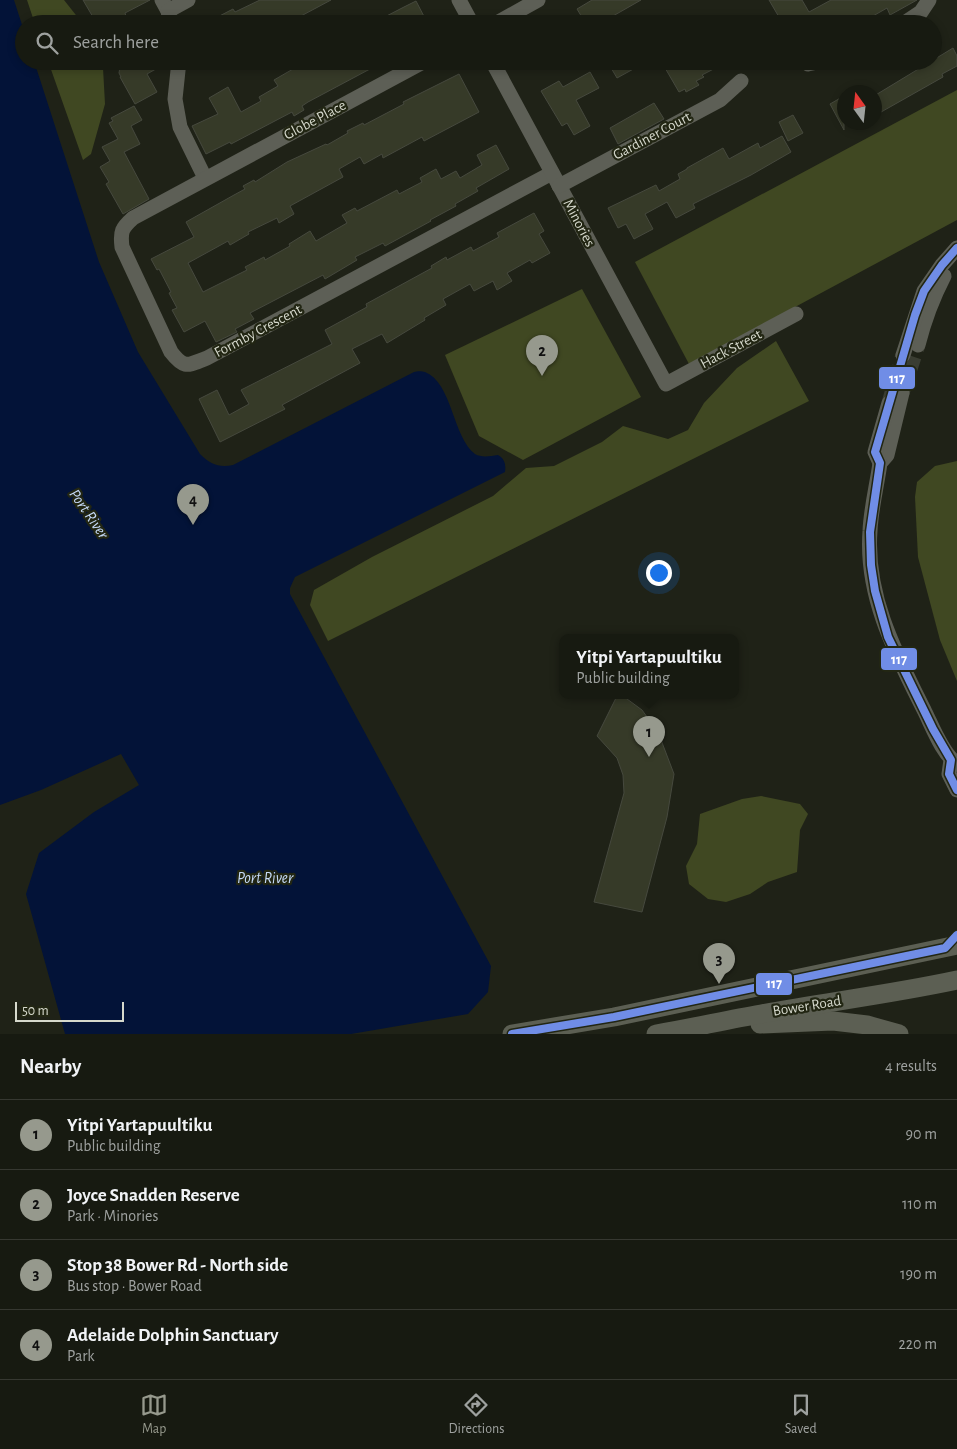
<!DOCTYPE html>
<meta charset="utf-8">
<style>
:root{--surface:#171a11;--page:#20231a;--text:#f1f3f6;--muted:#9ea19f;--line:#363831;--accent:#96998d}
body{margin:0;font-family:"Alegreya Sans",sans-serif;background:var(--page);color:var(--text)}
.compass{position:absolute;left:837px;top:85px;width:45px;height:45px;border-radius:50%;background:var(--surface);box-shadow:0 2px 8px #0003;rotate:345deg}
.scale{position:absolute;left:15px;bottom:12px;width:109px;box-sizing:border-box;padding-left:5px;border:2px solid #d6d9cd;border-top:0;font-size:14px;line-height:18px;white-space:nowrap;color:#d6d9cd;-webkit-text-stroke:4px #222613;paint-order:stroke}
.you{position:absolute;left:658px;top:572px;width:18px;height:18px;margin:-12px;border:4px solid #fff;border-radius:50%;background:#1a73e8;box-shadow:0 0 0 8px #1a73e833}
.badge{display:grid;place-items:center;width:32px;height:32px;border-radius:50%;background:var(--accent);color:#111;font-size:16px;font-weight:700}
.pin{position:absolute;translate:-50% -41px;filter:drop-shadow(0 1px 2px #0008)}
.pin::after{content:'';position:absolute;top:26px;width:18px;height:15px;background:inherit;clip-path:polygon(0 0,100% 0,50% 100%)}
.popup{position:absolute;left:559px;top:634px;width:180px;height:65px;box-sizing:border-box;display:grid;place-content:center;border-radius:10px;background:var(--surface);filter:drop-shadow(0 1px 4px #0005);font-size:16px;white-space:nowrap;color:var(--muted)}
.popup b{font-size:19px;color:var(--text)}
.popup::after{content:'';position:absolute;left:50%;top:100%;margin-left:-10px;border:10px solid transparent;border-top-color:var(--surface)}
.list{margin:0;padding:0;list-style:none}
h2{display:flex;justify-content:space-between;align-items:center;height:65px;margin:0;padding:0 20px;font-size:21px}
h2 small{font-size:16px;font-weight:400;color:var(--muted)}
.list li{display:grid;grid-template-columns:32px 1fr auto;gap:15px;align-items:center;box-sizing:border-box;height:70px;padding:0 20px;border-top:1px solid var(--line)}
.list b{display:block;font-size:19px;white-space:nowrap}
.list p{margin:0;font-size:16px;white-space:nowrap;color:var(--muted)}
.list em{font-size:16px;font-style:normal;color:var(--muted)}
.icon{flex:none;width:28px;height:28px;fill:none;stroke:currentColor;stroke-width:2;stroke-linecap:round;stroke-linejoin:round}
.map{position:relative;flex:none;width:957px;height:1034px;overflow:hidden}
.search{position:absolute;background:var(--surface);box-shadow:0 2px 8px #0003;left:15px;right:15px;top:15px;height:55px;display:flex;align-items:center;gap:12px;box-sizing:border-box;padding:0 18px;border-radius:28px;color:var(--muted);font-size:19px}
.sheet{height:345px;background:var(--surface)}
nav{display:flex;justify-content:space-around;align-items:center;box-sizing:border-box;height:70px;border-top:1px solid var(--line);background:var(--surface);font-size:14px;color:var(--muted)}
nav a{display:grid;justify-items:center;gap:2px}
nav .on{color:var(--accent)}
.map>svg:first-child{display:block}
.green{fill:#404822}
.water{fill:#031338}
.building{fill:#363a28;stroke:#46493e}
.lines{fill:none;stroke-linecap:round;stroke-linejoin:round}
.minor-tunnel{stroke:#3a3d32;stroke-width:15;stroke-dasharray:15 8;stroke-linecap:butt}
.minor{stroke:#5d5f56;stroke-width:15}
.major{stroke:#5c5f53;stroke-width:19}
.bus-1-casing{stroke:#222613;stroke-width:11}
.bus-1{stroke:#708de6;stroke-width:8}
.labels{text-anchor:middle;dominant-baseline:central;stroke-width:4.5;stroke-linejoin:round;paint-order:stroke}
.street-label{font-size:15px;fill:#d6d9cd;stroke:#222613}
.water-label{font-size:16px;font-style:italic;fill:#c6daf8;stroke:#222613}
.line-badge{stroke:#222613;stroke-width:2}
.badge-label{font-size:14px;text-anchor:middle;font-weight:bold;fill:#fff}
</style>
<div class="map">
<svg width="957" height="1034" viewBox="0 0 957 1034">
<rect width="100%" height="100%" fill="#1f2217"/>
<g class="green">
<path d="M27 0H64L83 24H35Z"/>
<path d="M48 61H116L103 68 105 104 91 154 83 160Z"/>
<path d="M957 90V220L689 364 635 262Z"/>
<path d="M582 289 641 397 523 460 479 436 445 355Z"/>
<path d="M776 341 809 401 328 641 310 605 314 590 372 557 493 496 526 468 554 466 602 442 623 426 668 439 688 430 704 403 737 368Z"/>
<path d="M957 461V681L940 640 918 557 915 497 917 482 935 466Z"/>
<path d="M761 796 800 804 808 814 800 830 797 872 768 882 750 894 726 902 708 899 689 884 686 866 697 844 700 814 742 799Z"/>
</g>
<path class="water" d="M0 0H14L24 31V61H34L99 262 138 352 200 454C210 464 219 468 233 465L414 372C417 371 422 371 425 372 452 382 453 438 475 454 482 458 490 456 498 455 505 459 506 465 505 472L295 577 290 588V594L491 966 488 992 468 1014 351 1034H65L26 894 39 853 94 812 139 785 121 754 41 790 0 805Z"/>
<g class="building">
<path d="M83 0H150L125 13 126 16 112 24H97Z"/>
<path d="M260 0H331L301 16 303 20 296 24H284L281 19 271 24H204L233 9 235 12Z"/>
<path d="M592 0H641L599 24H586L577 9Z"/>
<path d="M769 0H802L809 12 831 0H917L890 15 887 8 859 24H783Z"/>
<path d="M416 1 428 24H371L404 7Z"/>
<path d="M953 48 957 56V66L942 74 943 77 874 116V96Z"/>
<path d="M121 61 130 63 170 61 147 74 157 92 135 104 120 77H121L119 73Z"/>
<path d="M301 61H385L308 102 302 106 304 110 294 116 292 112 231 144 230 142 206 154 192 126 218 114 209 98 228 87 241 112 261 101 259 97 278 86 274 80 293 69 292 66Z"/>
<path d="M607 61H648L617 78Z"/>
<path d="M661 61H729L702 75 704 77 696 81 699 85 686 92 685 89 679 92Z"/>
<path d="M590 72 599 88 576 100 590 126 574 135 567 123 562 126 541 91 559 81 563 87Z"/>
<path d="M459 74 479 112 424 141 422 137 383 158 382 154 364 164 360 157 339 169 343 177 290 206 294 214 279 223 277 218 248 232 249 234 230 245 228 241 188 263 203 292 247 270 245 267 264 257 265 260 290 246 289 244 310 231 316 241 347 223 342 215 355 208 357 211 397 190 399 194 422 182 420 178 436 169 441 179 456 171 460 178 482 165 477 155 496 145 509 169 476 188 478 191 455 204 456 206 430 220 431 221 385 246 383 243 355 257 357 260 325 279 323 275 250 313 254 319 235 329 237 332 216 342 205 321 184 332 172 310 177 308 169 293 171 292 159 269 157 270 151 259 194 237 186 222 234 195 245 189 243 186 254 180 255 182 287 162 326 144 327 145 348 133 347 131 363 123 364 125 404 104 403 102Z"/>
<path d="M844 96V130L830 104Z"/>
<path d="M654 103 664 119 618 144 610 128Z"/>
<path d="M134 106 142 120 131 126 140 144 124 152 149 199 123 214 106 184 109 182 100 167 110 161 102 147 118 139 109 123 113 121 111 118Z"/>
<path d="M793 115 803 133 788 141 779 122Z"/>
<path d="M782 136 791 152 751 175 693 204 695 208 676 218 667 202 645 214 653 229 634 239 626 224 618 228 608 208 656 185 659 191 680 179 678 174 687 169V168L723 148 729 159 758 143 760 148Z"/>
<path d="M534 213 544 231 539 234 550 253 532 263 530 260 507 273 512 281 497 290 493 281 474 291 470 284 443 299 446 305 424 318 425 320 387 343 382 334 352 349 360 363 282 405 285 409 220 442 199 399 217 390 229 415 249 404 241 390 332 344 325 330 367 307 366 304 432 268 431 266 446 257 447 260 471 247 473 251 499 237 497 233Z"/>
<path d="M617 696H623L642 710 658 732 674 774 667 817 642 912 594 902 624 793 623 775 617 758 597 736Z"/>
</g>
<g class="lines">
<g class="minor-tunnel">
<path d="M902 393 918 345"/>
<path d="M889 403 903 355"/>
</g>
<g class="minor">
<path d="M162 0 168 11 171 24"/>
<path d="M459 0 472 24"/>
<path d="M168 11 188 0"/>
<path d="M495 24 538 0"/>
<path d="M903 24 921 12 929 0"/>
<path d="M179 61 175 99 180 127 205 178"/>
<path d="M425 61 133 218C122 228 120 231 122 247L171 352C185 370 188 365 207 358L552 173"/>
<path d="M492 61 666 384 796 314"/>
<path d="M808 64 822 61"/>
<path d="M559 186 720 100 741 81"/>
<path d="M918 345C924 321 932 299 944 276"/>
<path d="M903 355 924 291 942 265 957 248"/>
<path d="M902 393 887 455 880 463C877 485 871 508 870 531 865 597 897 656 925 712 932 726 944 757 957 763"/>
<path d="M880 463 875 452 889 403"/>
<path d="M951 760 949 774 957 790"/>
</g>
<g class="major">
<path d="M760 1024 833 1021 867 1025 899 1034"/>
<path d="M512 1034 614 1017 957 945"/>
<path d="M656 1034C692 1028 726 1020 761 1014 826 1002 892 994 957 980"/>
</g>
<defs>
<g id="bus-1">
<path d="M957 248 942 265 924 291 915 315 875 452 880 463 870 532 871 565 875 591 888 637 933 729 951 760 949 774 957 790"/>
<path d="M512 1034 614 1017 945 948 957 935"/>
</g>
</defs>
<use href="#bus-1" class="bus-1-casing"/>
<use href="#bus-1" class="bus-1"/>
</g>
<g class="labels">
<g class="street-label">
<text transform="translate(315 120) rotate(-28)">Globe Place</text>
<text transform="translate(652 136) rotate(-28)">Gardiner Court</text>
<text transform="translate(579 223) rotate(62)">Minories</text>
<text transform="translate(258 331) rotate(-28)">Formby Crescent</text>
<text transform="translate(731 349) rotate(-28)">Hack Street</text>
<text transform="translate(807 1006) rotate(-9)">Bower Road</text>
</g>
<g class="water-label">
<text transform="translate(89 514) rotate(55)">Port River</text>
<text x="265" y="878">Port River</text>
</g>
</g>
<g class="line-badge">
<rect x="878" y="366" width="38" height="24" rx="5" fill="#708de6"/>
<rect x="880" y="647" width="38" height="24" rx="5" fill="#708de6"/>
<rect x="755" y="972" width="38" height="24" rx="5" fill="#708de6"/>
</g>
<g class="badge-label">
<text x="897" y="383">117</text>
<text x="899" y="664">117</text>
<text x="774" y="988">117</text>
</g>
</svg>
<svg class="compass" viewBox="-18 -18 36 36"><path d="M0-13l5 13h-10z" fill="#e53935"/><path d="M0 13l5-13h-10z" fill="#9ea19f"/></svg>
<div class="scale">50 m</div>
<div class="you"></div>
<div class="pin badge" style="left:649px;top:757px">1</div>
<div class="popup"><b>Yitpi Yartapuultiku</b>Public building</div>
<div class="pin badge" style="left:542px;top:376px">2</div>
<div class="pin badge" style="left:719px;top:984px">3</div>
<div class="pin badge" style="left:193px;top:525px">4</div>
<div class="search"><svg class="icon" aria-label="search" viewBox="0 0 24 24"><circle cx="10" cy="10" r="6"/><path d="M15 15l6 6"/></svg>Search here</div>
</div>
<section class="sheet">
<h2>Nearby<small>4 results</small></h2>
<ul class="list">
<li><span class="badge">1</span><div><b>Yitpi Yartapuultiku</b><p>Public building</p></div><em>90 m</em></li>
<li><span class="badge">2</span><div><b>Joyce Snadden Reserve</b><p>Park · Minories</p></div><em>110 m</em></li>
<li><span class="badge">3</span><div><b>Stop 38 Bower Rd - North side</b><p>Bus stop · Bower Road</p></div><em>190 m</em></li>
<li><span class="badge">4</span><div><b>Adelaide Dolphin Sanctuary</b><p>Park</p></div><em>220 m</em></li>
</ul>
</section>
<nav>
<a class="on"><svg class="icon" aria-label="map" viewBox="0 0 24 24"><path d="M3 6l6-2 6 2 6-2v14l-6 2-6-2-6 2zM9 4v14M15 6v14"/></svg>Map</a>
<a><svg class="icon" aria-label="directions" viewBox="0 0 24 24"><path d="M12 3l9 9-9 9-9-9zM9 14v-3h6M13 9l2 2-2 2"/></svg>Directions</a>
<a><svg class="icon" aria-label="saved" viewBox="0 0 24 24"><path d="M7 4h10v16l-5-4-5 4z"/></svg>Saved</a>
</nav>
